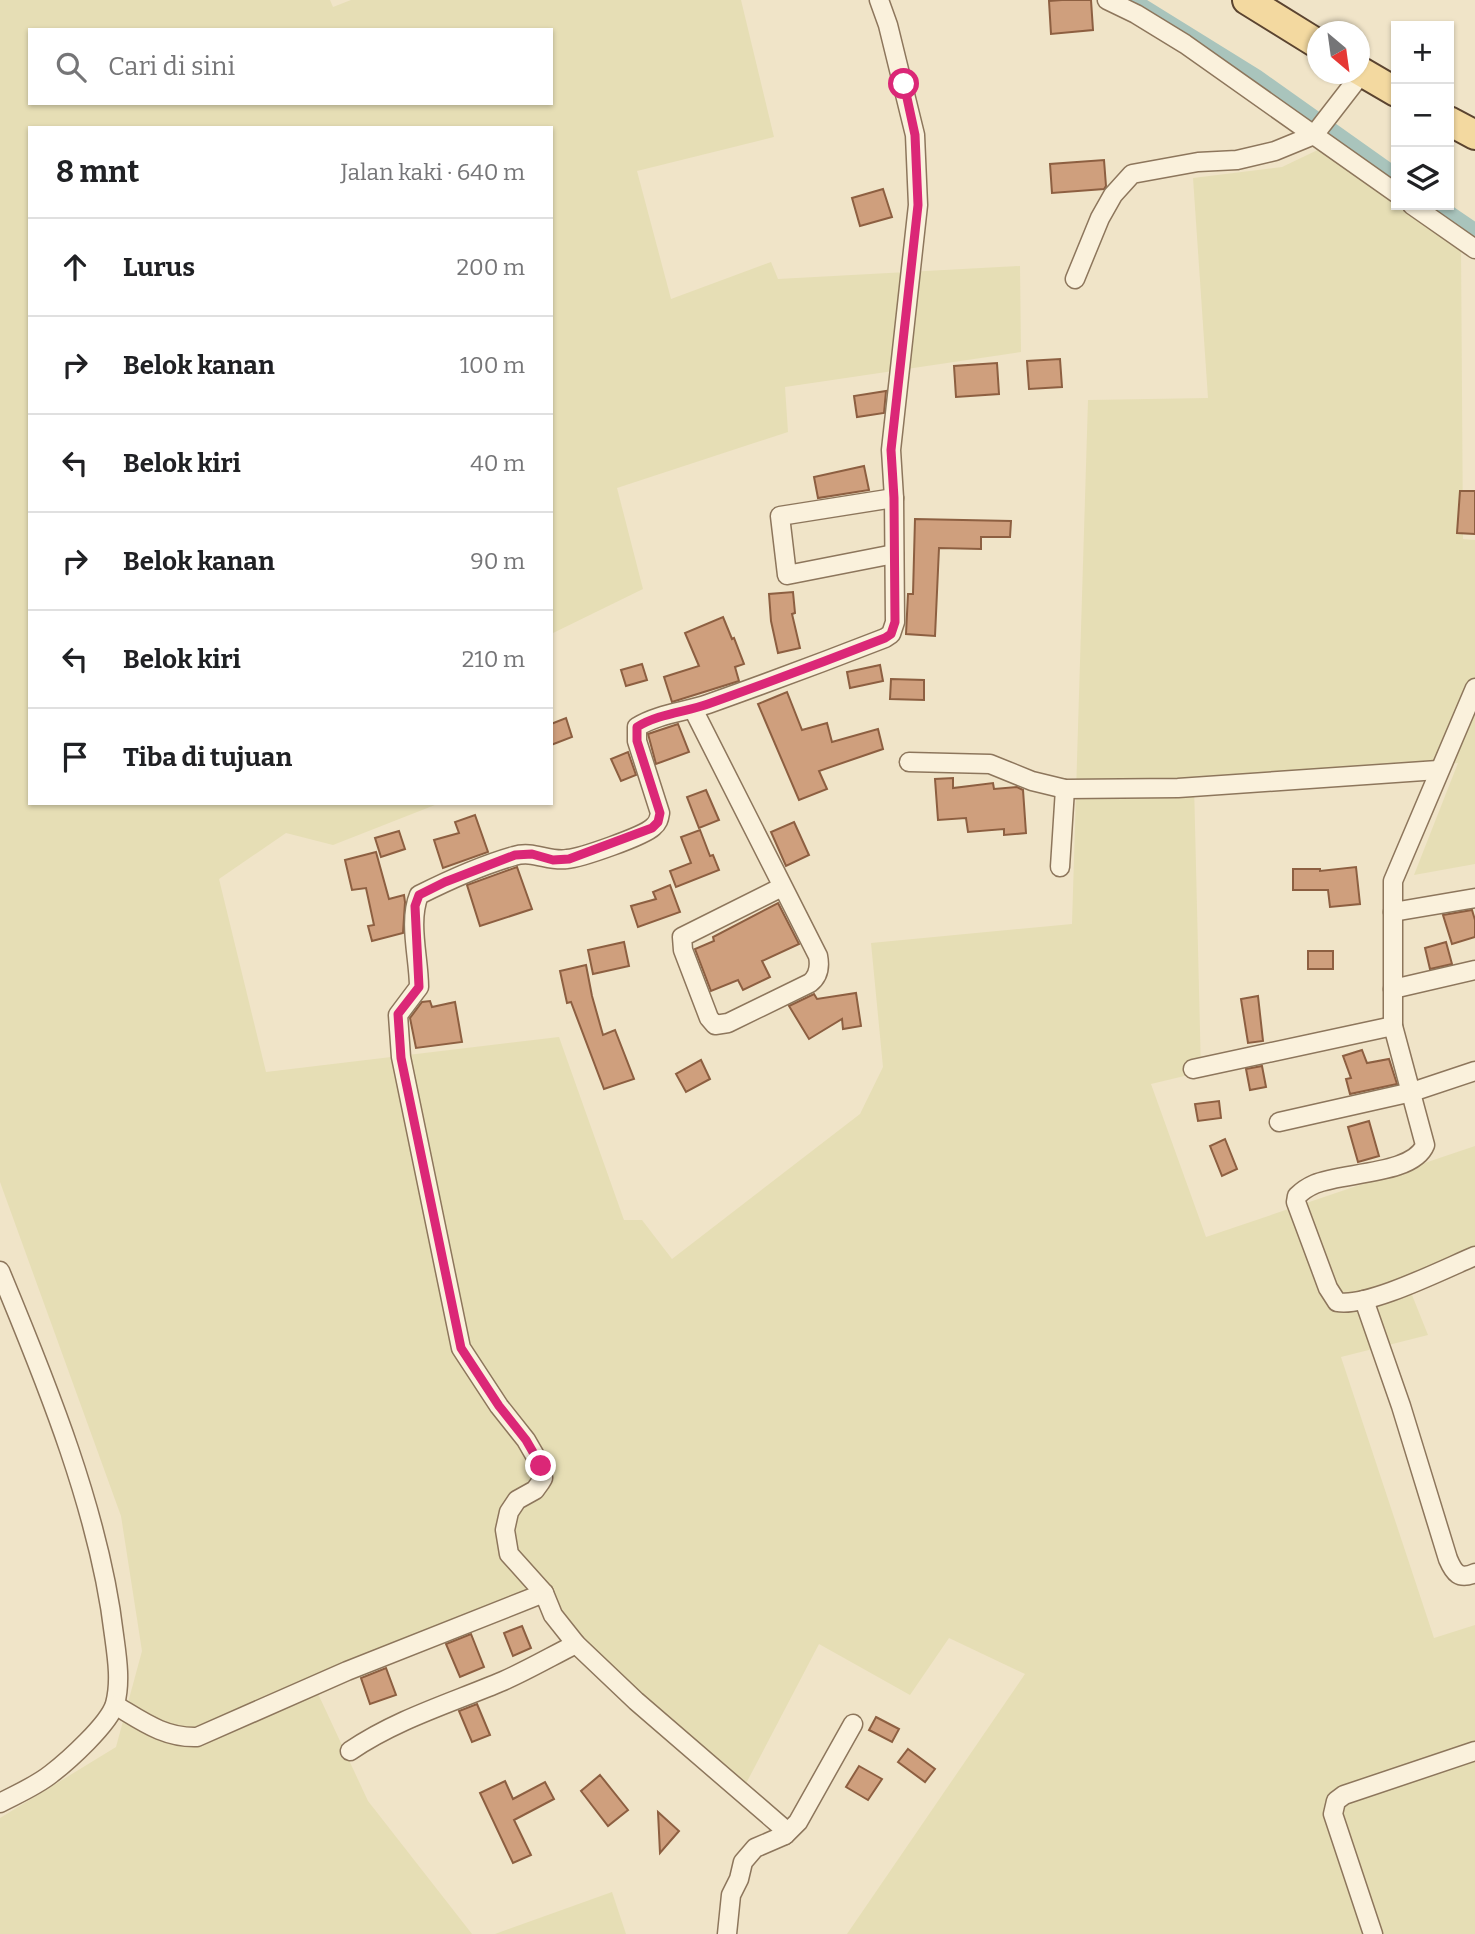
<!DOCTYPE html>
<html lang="id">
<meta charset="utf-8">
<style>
:root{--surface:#fff;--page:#f6f6f6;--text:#202124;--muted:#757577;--line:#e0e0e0}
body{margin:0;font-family:Bitter,serif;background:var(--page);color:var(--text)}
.controls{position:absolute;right:21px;top:21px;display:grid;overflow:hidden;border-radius:0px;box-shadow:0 2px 5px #0004}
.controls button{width:63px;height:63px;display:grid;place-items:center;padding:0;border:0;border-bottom:2px solid var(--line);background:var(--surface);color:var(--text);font:35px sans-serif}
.compass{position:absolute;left:1307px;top:21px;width:63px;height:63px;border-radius:50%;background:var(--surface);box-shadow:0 2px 5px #0004;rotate:151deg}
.stop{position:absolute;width:21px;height:21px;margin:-16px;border:5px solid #db2777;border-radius:50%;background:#fff}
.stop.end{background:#db2777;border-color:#fff;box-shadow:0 2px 7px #0008}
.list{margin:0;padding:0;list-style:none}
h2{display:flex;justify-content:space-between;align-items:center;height:91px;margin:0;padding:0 28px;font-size:30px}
h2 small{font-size:23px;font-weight:400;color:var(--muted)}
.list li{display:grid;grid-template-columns:46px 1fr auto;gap:21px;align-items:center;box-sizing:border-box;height:98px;padding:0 28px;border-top:2px solid var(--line)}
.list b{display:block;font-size:26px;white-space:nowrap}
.list em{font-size:23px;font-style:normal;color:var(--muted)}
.icon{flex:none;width:38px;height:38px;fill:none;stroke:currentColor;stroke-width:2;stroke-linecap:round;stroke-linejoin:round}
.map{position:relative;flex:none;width:1475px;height:1934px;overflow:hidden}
.search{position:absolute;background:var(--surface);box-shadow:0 2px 5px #0004;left:28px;top:28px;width:525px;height:77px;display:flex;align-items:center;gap:18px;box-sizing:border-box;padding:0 24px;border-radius:0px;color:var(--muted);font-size:26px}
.panel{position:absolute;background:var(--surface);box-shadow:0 2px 5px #0004;left:28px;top:126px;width:525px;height:679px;border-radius:0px}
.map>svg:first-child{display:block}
.farmland{fill:#e6deb5;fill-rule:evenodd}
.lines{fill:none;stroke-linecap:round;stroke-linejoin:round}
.canal{stroke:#a9c4bc;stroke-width:19}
.building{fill:#cf9f7d;stroke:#8d5f41;stroke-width:2}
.street-casing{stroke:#8d765c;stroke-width:21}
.primary-casing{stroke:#5b4430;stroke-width:32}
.street{stroke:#faf1dc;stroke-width:18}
.primary{stroke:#f3d9a0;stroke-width:28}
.route{stroke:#db2777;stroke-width:9}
</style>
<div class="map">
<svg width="1475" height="1934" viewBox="0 0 1475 1934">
<rect width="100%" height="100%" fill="#f0e4c8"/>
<g class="farmland">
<path d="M0 0H330L333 7 351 0H741L774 137 637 171 671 299 771 262 778 279 1020 266 1021 352 785 387 788 432 617 488 643 589 551 634V128H30V803H440L333 845 286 833 219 879 266 1072 559 1037 624 1220H642L672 1259 860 1114 883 1067 871 943 1072 924 1088 400 1208 398 1193 178 1282 167 1326 146 1396 198V205H1406L1461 245 1463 539 1475 540V864L1414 875 1458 763 1194 784 1201 1072 1151 1084 1206 1237 1475 1146V1265L1410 1290 1428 1335 1341 1357 1434 1638 1475 1625V1934H847L1025 1674 949 1638 910 1695 819 1644 740 1795 531 1590 313 1683 368 1801 472 1934H0V1818L116 1747 142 1651 121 1516 0 1182ZM30 30H551V103H30Z"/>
<path d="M612 1892 626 1934H495Z"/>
</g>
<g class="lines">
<g class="canal">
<path d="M1129 0 1255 78 1396 178"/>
<path d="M1434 205 1475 233"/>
</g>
</g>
<g class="building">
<path d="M1062 0H1091L1093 30 1051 34 1049 1Z"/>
<path d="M1104 160 1106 186 1104 189 1052 193 1050 164Z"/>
<path d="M883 189 892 217 860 226 852 198Z"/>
<path d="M1060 359 1062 387 1029 389 1027 361Z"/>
<path d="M997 363 999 394 956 397 954 366Z"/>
<path d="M886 391 884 413 857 417 854 396Z"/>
<path d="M864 466 869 490 818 498 814 477Z"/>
<path d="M1460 491H1475V534L1457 533Z"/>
<path d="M915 519 1011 521 1010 537H981V549L939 548 935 636 906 634 908 594H913Z"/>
<path d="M793 592 795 613 792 614 800 648 778 653 771 621 769 594Z"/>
<path d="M723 617 732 639 734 638 744 664 735 667 739 681 672 702 664 677 699 666 685 633Z"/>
<path d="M642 664 647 680 626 686 621 670Z"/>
<path d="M880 665 883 681 850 688 847 672Z"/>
<path d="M891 679 924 680V700L890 699Z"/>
<path d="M787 692 802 730 827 723 832 742 878 729 883 749 819 771 827 789 799 800 758 704Z"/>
<path d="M566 718 572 737 551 745V724Z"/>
<path d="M678 724 689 752 656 764 648 734Z"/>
<path d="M628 752 636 775 621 781 611 759Z"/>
<path d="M953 778V788L993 783 994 789 1017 787 1023 790 1026 833 1004 835V829L968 832 966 818 938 820 935 779Z"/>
<path d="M706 790 719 820 699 828 687 797Z"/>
<path d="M475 815 488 852 443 868 434 840 459 833 455 822Z"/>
<path d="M794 822 809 855 786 866 771 832Z"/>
<path d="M700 830 710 856 713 855 719 870 676 887 670 871 691 863 681 837Z"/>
<path d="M399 831 405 849 381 857 375 838Z"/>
<path d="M376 852 389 899 404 895 405 902 403 933 372 941 368 926 374 925 366 888 352 890 345 860Z"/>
<path d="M517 867 532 909 480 926 467 885Z"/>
<path d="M1356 867 1360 904 1330 907 1328 890H1293V869H1320V871Z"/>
<path d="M670 885 680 912 638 927 631 906 656 899 653 892Z"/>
<path d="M778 903 799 944 762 961 770 977 743 990 738 980 711 991 695 949 714 941 713 937Z"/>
<path d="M1472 910 1475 920V937L1452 944 1443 915Z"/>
<path d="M624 942 629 966 593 974 588 950Z"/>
<path d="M1446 942 1452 964 1430 969 1425 948Z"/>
<rect x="1308" y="951" width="25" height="18"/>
<path d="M586 965 592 996 603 1035 615 1030 634 1079 604 1089 571 1002 567 1003 560 971Z"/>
<path d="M856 993 861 1026 843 1029 842 1019 809 1039 789 1006 814 994 817 999Z"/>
<path d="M1258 996 1263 1041 1248 1043 1241 999Z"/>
<path d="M430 1001 432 1007 455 1002 462 1042 416 1048 410 1018 422 1002Z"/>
<path d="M1362 1050 1367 1063 1389 1059 1397 1084 1350 1094 1346 1079 1351 1078 1343 1056Z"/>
<path d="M701 1060 710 1079 686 1092 676 1074Z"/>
<path d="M1262 1066 1266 1087 1250 1090 1246 1069Z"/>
<path d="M1219 1101 1221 1118 1198 1121 1195 1104Z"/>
<path d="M1369 1121 1379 1156 1358 1162 1348 1127Z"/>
<path d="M1225 1139 1237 1169 1222 1176 1210 1146Z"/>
<path d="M522 1626 531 1648 513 1656 504 1633Z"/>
<path d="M471 1634 484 1667 460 1677 446 1644Z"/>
<path d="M386 1668 396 1695 370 1704 361 1678Z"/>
<path d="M477 1704 490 1735 472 1742 459 1711Z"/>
<path d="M876 1717 899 1729 892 1742 869 1730Z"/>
<path d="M908 1749 935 1769 925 1782 898 1762Z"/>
<path d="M859 1766 882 1779 868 1800 846 1787Z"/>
<path d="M600 1775 628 1810 608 1826 581 1791Z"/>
<path d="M505 1781 513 1799 545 1782 554 1799 514 1820 531 1855 513 1863 480 1793Z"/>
<path d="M658 1812 679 1831 660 1853Z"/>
</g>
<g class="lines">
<defs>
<g id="street">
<path d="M1107 0 1136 14 1185 44 1396 193"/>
<path d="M1412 205 1475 249"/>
<path d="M1075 279 1100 218 1113 195 1132 174 1198 162 1237 160 1275 151 1314 135 1362 73"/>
<path d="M894 554 787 575 780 516 894 498"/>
<path d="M1475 688 1393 881V1026L1425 1145C1413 1175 1342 1172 1315 1184 1308 1187 1302 1191 1297 1196L1296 1202 1328 1288 1337 1302C1367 1308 1444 1269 1475 1256"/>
<path d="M693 709 818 956C820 966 819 976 810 983L728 1023 715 1025 709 1018 683 950 682 937 782 887"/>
<path d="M909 762 990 764 1032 781 1065 789 1178 788 1438 770"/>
<path d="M1060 867 1065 789"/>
<path d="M1393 912 1475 898"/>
<path d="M1393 989 1475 970"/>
<path d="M1193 1069 1393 1026"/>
<path d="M1279 1122 1412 1092 1475 1071"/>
<path d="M0 1271C47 1384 100 1514 114 1635 117 1657 121 1682 115 1704 109 1724 68 1761 51 1774 36 1786 17 1794 0 1803"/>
<path d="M1364 1300 1401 1406 1448 1559C1454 1573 1459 1580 1475 1573"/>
<path d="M115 1705C142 1721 164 1738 197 1737L347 1671 544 1593"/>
<path d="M350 1751C397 1719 451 1703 503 1681 528 1670 552 1656 576 1644"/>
<path d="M785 1835 798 1822 853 1724"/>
<path d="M727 1934 731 1895 739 1879 743 1862 755 1848 785 1835 782 1827 636 1701 576 1644 553 1615 544 1593 509 1554 505 1530 509 1512 517 1500 535 1490 540 1483 543 1478 541 1466 526 1440 499 1406 461 1348 401 1057 398 1015 419 987C419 958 408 922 419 895 449 880 482 865 514 856 533 850 549 862 567 859 581 858 644 836 653 827 658 823 659 819 660 813L637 741V727C658 714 685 712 708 704 767 683 826 661 885 638L891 634 895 622 894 498 891 450 918 205 915 135 888 25 879 0"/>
<path d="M1373 1934 1333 1814 1336 1801 1344 1795 1475 1751"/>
</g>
<g id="primary">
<path d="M1247 0 1318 44"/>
<path d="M1360 71 1396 92"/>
<path d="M1449 121 1475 135"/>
</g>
</defs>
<use href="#street" class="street-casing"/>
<use href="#primary" class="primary-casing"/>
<use href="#street" class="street"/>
<use href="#primary" class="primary"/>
</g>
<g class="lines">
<path class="route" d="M541 1466 526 1440 499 1406 461 1348 401 1058 398 1014 419 987 415 906 419 895 445 882 515 855 532 854 553 860 569 859 652 828 658 822 660 813 637 741V727C658 714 685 712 708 704 767 683 826 661 885 638L891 634 895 622 894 498 891 450 918 205 915 135 904 84"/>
</g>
</svg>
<div class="controls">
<button>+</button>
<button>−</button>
<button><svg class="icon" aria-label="layers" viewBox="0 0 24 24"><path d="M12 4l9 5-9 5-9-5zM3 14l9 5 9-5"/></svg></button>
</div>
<svg class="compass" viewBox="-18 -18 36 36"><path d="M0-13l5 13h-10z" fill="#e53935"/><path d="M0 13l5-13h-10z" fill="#757577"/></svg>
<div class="stop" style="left:904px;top:84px"></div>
<div class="stop end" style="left:541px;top:1466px"></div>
<div class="search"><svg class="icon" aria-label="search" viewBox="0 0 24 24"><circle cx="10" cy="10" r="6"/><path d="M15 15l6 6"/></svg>Cari di sini</div>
<section class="panel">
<h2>8 mnt<small>Jalan kaki · 640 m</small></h2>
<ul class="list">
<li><svg class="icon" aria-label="ahead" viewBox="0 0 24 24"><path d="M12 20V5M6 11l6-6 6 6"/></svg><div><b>Lurus</b></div><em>200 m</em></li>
<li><svg class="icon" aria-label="right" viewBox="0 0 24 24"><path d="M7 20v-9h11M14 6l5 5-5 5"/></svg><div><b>Belok kanan</b></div><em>100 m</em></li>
<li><svg class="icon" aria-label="left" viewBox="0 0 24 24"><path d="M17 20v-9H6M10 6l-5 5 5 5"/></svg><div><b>Belok kiri</b></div><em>40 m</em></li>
<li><svg class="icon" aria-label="right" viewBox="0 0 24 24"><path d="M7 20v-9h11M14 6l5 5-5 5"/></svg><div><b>Belok kanan</b></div><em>90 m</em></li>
<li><svg class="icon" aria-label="left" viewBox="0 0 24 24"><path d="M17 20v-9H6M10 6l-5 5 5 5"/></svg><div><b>Belok kiri</b></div><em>210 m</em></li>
<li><svg class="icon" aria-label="arrive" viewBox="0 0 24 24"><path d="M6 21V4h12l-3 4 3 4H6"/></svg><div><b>Tiba di tujuan</b></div></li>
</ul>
</section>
</div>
